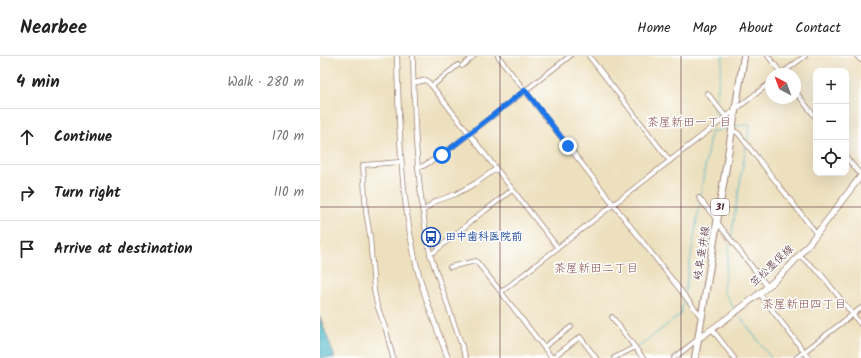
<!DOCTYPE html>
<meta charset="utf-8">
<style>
:root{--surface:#fff;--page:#f2f2f2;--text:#222;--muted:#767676;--line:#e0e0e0}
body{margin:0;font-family:Kalam,"Klee One",sans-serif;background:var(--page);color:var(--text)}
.controls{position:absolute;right:12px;top:12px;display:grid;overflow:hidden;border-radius:8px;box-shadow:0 4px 16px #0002}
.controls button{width:36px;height:36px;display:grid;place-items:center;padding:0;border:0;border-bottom:1px solid var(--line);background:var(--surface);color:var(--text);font:20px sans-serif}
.compass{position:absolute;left:445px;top:12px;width:36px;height:36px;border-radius:50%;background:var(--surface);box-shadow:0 4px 16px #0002;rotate:319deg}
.stop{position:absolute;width:12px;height:12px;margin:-9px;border:3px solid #1a73e8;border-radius:50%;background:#fff}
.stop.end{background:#1a73e8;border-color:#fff;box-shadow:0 1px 4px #0008}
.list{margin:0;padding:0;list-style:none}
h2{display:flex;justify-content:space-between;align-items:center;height:52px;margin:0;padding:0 16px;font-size:17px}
h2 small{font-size:13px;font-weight:400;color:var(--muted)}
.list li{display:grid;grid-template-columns:26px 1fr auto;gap:12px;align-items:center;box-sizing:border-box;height:56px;padding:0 16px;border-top:1px solid var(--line)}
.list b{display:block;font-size:15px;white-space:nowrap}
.list em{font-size:13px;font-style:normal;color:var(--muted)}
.icon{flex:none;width:22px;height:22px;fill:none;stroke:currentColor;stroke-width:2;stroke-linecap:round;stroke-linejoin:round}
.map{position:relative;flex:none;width:541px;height:302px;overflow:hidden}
header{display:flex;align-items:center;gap:24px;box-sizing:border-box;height:56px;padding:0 20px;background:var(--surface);border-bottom:1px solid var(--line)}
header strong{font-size:19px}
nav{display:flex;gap:22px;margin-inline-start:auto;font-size:14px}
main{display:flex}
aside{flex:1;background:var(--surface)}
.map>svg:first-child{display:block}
.water{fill:#4cb7c8;stroke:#4b6b7a}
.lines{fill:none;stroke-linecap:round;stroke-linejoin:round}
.stream{stroke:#4cb7c8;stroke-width:1}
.minor-casing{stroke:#9c8074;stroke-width:5.5}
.tertiary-casing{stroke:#9c8074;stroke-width:6}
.secondary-casing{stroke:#9c8074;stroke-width:7}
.primary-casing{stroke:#9c8074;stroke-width:8}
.minor{stroke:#fff;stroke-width:4}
.tertiary{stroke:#fff;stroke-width:4.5}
.secondary{stroke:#fff;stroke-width:5.5}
.primary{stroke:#fff;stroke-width:6}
.route{stroke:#1a73e8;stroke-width:5}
.grid{fill:none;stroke:#4a1f2b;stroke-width:1;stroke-opacity:0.55}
.labels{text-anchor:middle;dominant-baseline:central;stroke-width:3;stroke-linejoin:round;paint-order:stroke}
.shield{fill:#fff;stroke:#80626b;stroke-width:1}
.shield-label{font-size:10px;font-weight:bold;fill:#4a1f2b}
.transit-label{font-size:11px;font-weight:bold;fill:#164399;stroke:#fff;text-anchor:start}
.street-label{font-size:11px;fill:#4a1f2b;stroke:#fff}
.neighbourhood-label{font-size:12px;fill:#864f4a;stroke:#fff}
</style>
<header>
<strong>Nearbee</strong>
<nav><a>Home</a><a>Map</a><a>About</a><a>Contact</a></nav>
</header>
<main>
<aside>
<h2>4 min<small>Walk · 280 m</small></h2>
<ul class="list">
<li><svg class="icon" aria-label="ahead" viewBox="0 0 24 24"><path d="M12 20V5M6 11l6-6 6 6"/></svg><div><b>Continue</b></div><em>170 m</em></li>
<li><svg class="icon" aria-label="right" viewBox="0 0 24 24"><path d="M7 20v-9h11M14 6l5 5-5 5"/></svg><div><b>Turn right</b></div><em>110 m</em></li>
<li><svg class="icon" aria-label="arrive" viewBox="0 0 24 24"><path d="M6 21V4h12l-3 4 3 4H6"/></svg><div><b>Arrive at destination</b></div></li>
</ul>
</aside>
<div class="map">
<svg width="541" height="302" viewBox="0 0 541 302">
<rect width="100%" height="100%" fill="#fff"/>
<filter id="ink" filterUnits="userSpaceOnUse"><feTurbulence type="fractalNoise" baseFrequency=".025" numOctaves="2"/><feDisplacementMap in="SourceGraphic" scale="8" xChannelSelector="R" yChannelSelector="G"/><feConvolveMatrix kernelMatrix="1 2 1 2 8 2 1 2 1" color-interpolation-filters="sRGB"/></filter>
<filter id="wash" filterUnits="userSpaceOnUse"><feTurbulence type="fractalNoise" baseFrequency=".012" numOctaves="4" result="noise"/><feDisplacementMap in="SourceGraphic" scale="16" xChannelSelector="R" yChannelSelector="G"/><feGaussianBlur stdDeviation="0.9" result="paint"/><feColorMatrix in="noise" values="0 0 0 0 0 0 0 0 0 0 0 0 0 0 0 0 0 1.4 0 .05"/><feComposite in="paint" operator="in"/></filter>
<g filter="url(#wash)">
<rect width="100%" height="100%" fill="#ede0be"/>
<path class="water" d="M0 261 15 302H0Z"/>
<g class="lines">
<g class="stream">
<path d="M396 45 403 0"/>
<path d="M415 70 430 69 427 85"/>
<path d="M392 71 395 50"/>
<path d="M392 76 410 71"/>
<path d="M380 142 391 74"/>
<path d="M411 182 426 90"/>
<path d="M410 187 403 233 405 237 415 254"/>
<path d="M365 236 380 145"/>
<path d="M418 258 451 302"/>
<path d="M317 292 361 258 364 241"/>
</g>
</g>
</g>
<g filter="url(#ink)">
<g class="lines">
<defs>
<g id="minor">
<path d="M93 0C94 66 97 133 110 198L146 302"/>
<path d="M178 0 382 262"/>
<path d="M269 0 350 105"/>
<path d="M448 0 462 18"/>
<path d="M142 10 154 0"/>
<path d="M461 18 485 0"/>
<path d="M94 27 106 24 112 30 238 192"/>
<path d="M112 30 138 9"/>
<path d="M475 35 496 62"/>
<path d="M387 37 406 61"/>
<path d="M412 74 418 77 496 177"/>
<path d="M526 101 541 119"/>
<path d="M98 111 103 110 122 99 250 0"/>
<path d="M379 142 397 164"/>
<path d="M102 154 106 153 114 146 136 138 156 127 176 113"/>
<path d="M397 166 447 230"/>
<path d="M110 198 114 196 160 158 166 154 192 134"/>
<path d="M479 199 501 218 541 269"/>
<path d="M130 211 156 205 181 236"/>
<path d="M439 237 489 302"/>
<path d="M292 261 323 302"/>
<path d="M392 273 414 302"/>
<path d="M224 291 251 271"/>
<path d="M73 302 66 274 57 249 54 234 50 180 46 156 43 109 79 106"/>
<path d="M232 302 181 236 451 26"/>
<path d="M232 302 260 281 276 302"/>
<path d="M294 302 315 291"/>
<path d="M354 302 378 283"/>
<path d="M476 302 541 252"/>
</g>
<path id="tertiary" d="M77 0C79 66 80 133 94 198 101 233 115 268 128 302"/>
<g id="secondary">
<path d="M538 0 541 3"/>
<path d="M378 283C409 261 442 238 469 211 495 183 517 150 541 120"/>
</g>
<path id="primary" d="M375 302 424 0"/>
</defs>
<use href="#minor" class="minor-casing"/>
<use href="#tertiary" class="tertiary-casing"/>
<use href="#secondary" class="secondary-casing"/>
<use href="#primary" class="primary-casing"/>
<use href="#minor" class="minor"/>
<use href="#tertiary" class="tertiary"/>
<use href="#secondary" class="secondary"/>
<use href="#primary" class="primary"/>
</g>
</g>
<g class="lines" filter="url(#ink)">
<path class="route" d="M122 99 205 34 248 90"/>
</g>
<path class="grid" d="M180 0V302M361 0V302M0 151H541"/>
<defs>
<symbol id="bus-ring" viewBox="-11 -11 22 22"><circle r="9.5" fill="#fff" stroke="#1a4fb4" stroke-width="1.5"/><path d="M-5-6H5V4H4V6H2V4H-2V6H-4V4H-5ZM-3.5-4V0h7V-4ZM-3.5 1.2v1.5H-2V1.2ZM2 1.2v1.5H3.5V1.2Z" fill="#1a4fb4"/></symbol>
</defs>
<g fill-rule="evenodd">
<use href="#bus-ring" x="100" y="170" width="22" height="22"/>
</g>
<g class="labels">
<rect class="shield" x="391" y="143" width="18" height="16" rx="3"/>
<g class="shield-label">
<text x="400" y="151">31</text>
</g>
<g class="transit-label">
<text x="125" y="181">田中歯科医院前</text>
</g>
<g class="street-label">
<text transform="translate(382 197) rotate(-81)">岐阜垂井線</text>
<text transform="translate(452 210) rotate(-43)">笠松墨俣線</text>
</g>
<g class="neighbourhood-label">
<text x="369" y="66">茶屋新田一丁目</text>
<text x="276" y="212">茶屋新田二丁目</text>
<text x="484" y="248">茶屋新田四丁目</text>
</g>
</g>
</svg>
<div class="controls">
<button>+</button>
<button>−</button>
<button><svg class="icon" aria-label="locate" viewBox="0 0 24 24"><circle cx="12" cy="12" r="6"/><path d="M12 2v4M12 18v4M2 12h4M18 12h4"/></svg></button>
</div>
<svg class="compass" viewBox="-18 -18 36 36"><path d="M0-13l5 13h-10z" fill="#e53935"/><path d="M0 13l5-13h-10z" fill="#767676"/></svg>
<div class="stop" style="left:122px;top:99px"></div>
<div class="stop end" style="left:248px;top:90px"></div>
</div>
</main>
